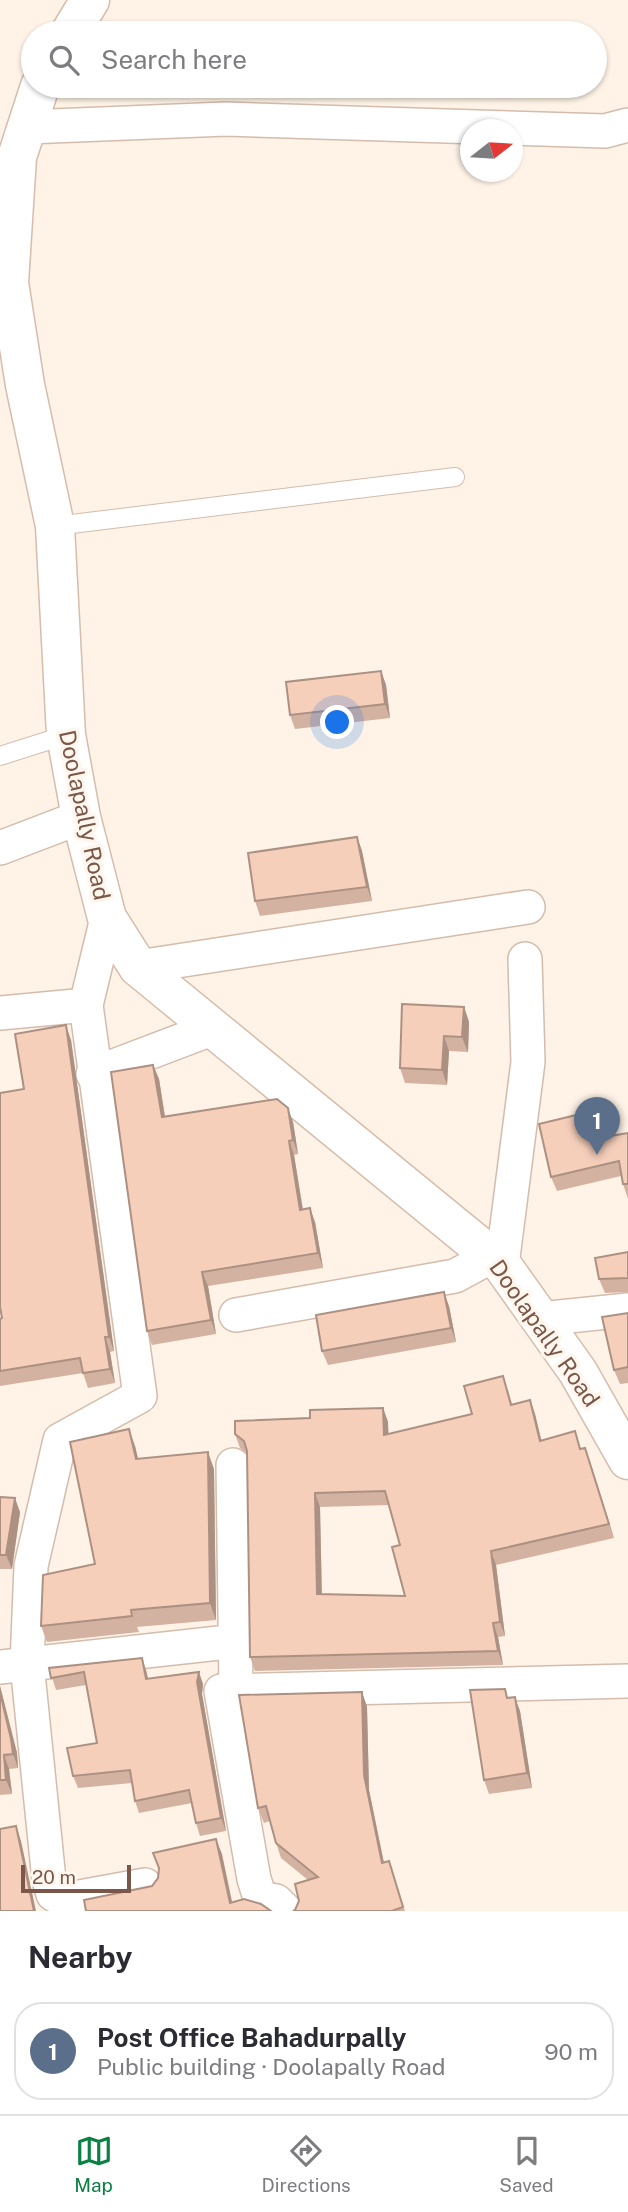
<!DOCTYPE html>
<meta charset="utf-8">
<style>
:root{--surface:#fff;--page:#f2f2f3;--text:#2b2b33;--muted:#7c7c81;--line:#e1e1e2;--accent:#0b8043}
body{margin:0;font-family:"Public Sans",sans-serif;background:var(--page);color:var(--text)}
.compass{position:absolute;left:460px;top:119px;width:63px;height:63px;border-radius:50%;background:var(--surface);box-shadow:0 2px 5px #0004;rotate:73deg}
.scale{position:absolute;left:21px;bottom:18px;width:110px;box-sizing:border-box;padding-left:7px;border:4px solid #7a5748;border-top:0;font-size:19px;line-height:24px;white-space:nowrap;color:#7a5748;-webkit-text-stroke:5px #fff7ee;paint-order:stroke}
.you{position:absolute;left:338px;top:723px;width:24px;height:24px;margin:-18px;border:5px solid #fff;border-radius:50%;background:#1a73e8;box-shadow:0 0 0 10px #1a73e833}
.badge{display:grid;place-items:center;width:46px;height:46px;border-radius:50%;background:var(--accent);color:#fff;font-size:23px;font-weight:700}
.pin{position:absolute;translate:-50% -58px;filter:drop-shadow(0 2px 4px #0008)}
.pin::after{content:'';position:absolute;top:37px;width:24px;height:21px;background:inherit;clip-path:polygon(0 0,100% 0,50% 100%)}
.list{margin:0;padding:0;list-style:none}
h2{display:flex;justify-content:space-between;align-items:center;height:91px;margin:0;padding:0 28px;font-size:30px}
h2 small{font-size:23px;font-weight:400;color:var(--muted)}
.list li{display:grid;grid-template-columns:46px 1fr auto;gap:21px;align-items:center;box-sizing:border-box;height:98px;margin:0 14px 14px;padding:0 14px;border:2px solid var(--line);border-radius:28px}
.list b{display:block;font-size:26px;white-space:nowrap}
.list p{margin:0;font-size:23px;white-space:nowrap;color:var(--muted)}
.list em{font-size:23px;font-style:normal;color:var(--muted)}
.icon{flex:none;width:38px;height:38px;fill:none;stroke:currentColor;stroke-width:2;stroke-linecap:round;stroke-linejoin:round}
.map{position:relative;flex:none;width:628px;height:1911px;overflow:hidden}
.search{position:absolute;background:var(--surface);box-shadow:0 2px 5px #0004;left:21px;right:21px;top:21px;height:77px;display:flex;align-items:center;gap:18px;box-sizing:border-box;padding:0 24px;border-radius:38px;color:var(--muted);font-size:26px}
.sheet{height:203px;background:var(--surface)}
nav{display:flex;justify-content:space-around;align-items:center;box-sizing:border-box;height:98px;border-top:2px solid var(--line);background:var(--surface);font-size:19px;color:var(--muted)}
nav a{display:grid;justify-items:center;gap:4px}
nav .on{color:var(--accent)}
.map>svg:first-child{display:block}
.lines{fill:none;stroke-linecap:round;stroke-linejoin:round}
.service-casing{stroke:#d4bcad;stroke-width:20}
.minor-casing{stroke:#d4bcad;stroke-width:36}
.secondary-casing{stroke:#d7bcaa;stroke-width:41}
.service{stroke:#fff;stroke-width:18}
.minor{stroke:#fff;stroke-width:33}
.secondary{stroke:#fff;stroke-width:38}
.wall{fill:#d4b2a1;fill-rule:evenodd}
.shaded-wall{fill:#ac9183}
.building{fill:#f6cfbb;stroke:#ac9183;stroke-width:2;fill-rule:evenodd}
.labels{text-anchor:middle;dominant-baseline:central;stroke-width:7;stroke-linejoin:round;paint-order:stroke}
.street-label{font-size:23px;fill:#7a5748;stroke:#fff7ee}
</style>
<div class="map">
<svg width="628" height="1911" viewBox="0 0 628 1911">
<rect width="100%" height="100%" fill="#fef3e6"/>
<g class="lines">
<defs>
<g id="service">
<path d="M55 526 455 477"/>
<path d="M0 756 66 735"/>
</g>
<g id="minor">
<path d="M27 127 226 119 605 131 628 125"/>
<path d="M0 848 81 817"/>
<path d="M107 918 86 1005 140 1396 60 1440 31 1566 27 1664 49 1880 53 1894 63 1900 145 1885"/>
<path d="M138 967 528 907"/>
<path d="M0 1013 86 1005"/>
<path d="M93 1074 214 1028"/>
<path d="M502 1265 528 1062 525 959"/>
<path d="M236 1315 455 1276 492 1256"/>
<path d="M540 1319 628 1310"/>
<path d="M233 1465 236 1690"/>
<path d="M0 1667 237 1641"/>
<path d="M286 1911 276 1901 260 1898 254 1879 221 1691 628 1681"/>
</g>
<g id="secondary">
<path d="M70 33 90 0"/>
<path d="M40 86 17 157 9 283 25 385 55 526 66 735 81 817 107 918 138 967 502 1265 578 1372 628 1460"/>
</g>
</defs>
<use href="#service" class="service-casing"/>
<use href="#minor" class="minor-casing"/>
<use href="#secondary" class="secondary-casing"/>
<use href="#service" class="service"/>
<use href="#minor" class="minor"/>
<use href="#secondary" class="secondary"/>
</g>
<g class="wall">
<path d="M381 671 386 685 390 718 295 729 290 715Z"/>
<path d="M357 837 362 851 372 901 260 916 255 901Z"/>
<path d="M464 1007 469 1022 468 1052 449 1051 447 1085 405 1083 400 1068Z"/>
<path d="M71 1040 114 1351 110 1352 115 1383 88 1388 83 1373 0 1386V1319L2 1318 24 1089Z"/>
<path d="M153 1065 159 1079 165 1116 293 1122 298 1154 294 1155 303 1209 315 1222 323 1268 208 1286 216 1334 152 1345 147 1331Z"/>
<path d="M597 1110 606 1137 628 1133V1199L623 1184 621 1176 557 1191 551 1177Z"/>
<path d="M628 1252V1292L605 1293 599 1279Z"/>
<path d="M449 1306 456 1342 328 1365 322 1351Z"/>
<path d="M628 1313V1383L620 1384 614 1370Z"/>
<path d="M508 1390 512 1404 530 1400 535 1414 541 1441 581 1449 590 1462 614 1538 496 1565 505 1636 498 1637 503 1665 255 1671 250 1657 247 1453 240 1448 235 1434 310 1418 383 1408 388 1422V1434L472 1414ZM389 1505 400 1545 405 1596 322 1594 320 1507Z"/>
<path d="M135 1446 138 1459 214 1469 216 1620 137 1627 139 1632 47 1642 41 1626 95 1564Z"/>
<path d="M0 1497 20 1512 12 1569H0Z"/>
<path d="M49 1668 146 1670 148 1679 203 1684 202 1694 226 1831 200 1836 196 1823 192 1803 139 1813 135 1801 132 1783 78 1788 73 1776 97 1743 86 1685 56 1690Z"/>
<path d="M0 1686 17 1753 18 1768 9 1769 12 1794 0 1795Z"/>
<path d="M362 1692 367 1707 369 1790 384 1863 389 1861 405 1911H293L295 1910 308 1880 281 1858 276 1843 270 1821 264 1823 258 1808Z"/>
<path d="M508 1698 520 1711 532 1788 489 1794 484 1780Z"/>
</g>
<g class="shaded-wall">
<path d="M381 671 386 685 390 718 385 704Z"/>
<path d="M357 837 362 851 372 901 367 887Z"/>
<path d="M464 1007 469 1022 468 1052 462 1037Z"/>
<path d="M66 1025 71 1040 114 1351 109 1337Z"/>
<path d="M444 1036 449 1051 447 1085 442 1070Z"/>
<path d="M153 1065 159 1079 167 1131 162 1117Z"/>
<path d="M288 1108 293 1122 298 1154 293 1140Z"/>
<path d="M597 1110 602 1124 609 1151 604 1137Z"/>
<path d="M289 1141 294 1155 305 1224 300 1210Z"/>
<path d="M310 1208 315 1222 323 1268 318 1253Z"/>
<path d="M202 1272 208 1286 216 1334 211 1320Z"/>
<path d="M444 1292 449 1306 456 1342 451 1328Z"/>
<path d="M105 1337 110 1352 115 1383 110 1369Z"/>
<path d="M530 1400 535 1414 545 1455 540 1441Z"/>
<path d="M383 1408 388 1422 389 1449 384 1435Z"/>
<path d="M129 1429 135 1446 142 1475 136 1459Z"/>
<path d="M585 1448 590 1462 614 1538 609 1524Z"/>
<path d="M208 1452 214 1469 216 1620 210 1603Z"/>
<path d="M315 1493 320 1507 322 1608 317 1594Z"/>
<path d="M15 1498 20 1512 12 1569 6 1555Z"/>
<path d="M491 1551 496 1565 505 1636 500 1622Z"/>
<path d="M493 1623 498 1637 503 1665 498 1651Z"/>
<path d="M142 1658 146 1670 151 1692 146 1679Z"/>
<path d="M199 1672 203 1684 202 1694 226 1831 221 1818 197 1682Z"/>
<path d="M0 1686 17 1753 18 1768 13 1754 0 1692Z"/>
<path d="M362 1692 367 1707 369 1790 387 1878 382 1863 364 1775Z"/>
<path d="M515 1697 520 1711 532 1788 527 1773Z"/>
<path d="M4 1755 9 1769 12 1794 6 1780Z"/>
<path d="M16 1826 21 1841 36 1911H34Z"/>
<path d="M216 1839 222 1854 234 1911 230 1903Z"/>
</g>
<g class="building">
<path d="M381 671 385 704 290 715 286 682Z"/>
<path d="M357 837 367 887 255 901 248 853Z"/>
<path d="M402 1004 464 1007 462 1037 444 1036 442 1070 400 1068Z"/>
<path d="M66 1025 109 1337H105L110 1369 83 1373 80 1358 0 1371V1319L2 1318 0 1307V1093L24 1089 15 1034Z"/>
<path d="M153 1065 162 1117 277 1099 288 1108 293 1140 289 1141 300 1210 310 1208 318 1253 202 1272 211 1320 147 1331 111 1072Z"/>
<path d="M597 1110 604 1137 628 1133V1184H623L619 1161 551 1177 539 1124Z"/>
<path d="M628 1252V1278L599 1279 595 1258Z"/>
<path d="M444 1292 451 1328 322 1351 316 1315Z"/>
<path d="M628 1313V1367L614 1370 602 1317Z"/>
<path d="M503 1376 511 1405 530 1400 540 1441 575 1431 580 1449 585 1448 609 1524 491 1551 500 1622 493 1623 498 1651 250 1657 247 1451 244 1441 235 1434V1421L310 1418V1410L383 1408 384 1435 472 1414 464 1386ZM385 1491 400 1545 392 1547 405 1596 317 1594 315 1493Z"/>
<path d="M129 1429 136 1459 208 1452 210 1603 131 1610 132 1616 41 1626 43 1575 95 1564 70 1442Z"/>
<path d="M0 1497 15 1498 6 1555H0Z"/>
<path d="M142 1658 146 1679 199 1672 197 1682 221 1818 196 1823 189 1790 135 1801 130 1770 73 1776 67 1748 97 1743 84 1672 51 1678 49 1668Z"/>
<path d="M505 1689 507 1698 515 1697 527 1773 484 1780 470 1690Z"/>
<path d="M0 1692 11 1739 13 1754 4 1755 6 1780H0Z"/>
<path d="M362 1692 364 1775 382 1863 389 1861 403 1907 392 1911H293L295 1910 299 1901 295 1884 318 1877 276 1843 266 1806 258 1808 239 1695Z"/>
<path d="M16 1826 34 1911H0V1829Z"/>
<path d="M216 1839 230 1903 244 1899 261 1904 271 1911H86L84 1900 152 1886 158 1878 159 1868 153 1853Z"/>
</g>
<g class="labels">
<g class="street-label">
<text transform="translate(85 815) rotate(78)">Doolapally Road</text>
<text transform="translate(545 1333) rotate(55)">Doolapally Road</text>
</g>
</g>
</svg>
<svg class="compass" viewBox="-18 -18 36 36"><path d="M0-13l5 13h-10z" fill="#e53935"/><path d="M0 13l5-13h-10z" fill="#7c7c81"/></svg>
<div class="scale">20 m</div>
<div class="you"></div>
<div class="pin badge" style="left:597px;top:1155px;background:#5c6f8a">1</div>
<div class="search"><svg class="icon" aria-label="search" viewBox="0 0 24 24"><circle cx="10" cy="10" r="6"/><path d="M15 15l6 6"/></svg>Search here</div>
</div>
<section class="sheet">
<h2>Nearby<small></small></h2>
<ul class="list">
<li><span class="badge" style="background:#5c6f8a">1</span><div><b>Post Office Bahadurpally</b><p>Public building · Doolapally Road</p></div><em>90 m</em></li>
</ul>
</section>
<nav>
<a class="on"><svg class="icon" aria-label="map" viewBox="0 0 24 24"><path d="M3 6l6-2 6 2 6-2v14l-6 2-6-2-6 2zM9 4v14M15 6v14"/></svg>Map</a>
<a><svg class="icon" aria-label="directions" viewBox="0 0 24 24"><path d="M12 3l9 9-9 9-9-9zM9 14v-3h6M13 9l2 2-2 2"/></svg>Directions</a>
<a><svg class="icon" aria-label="saved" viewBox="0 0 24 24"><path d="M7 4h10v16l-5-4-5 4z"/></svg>Saved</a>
</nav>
